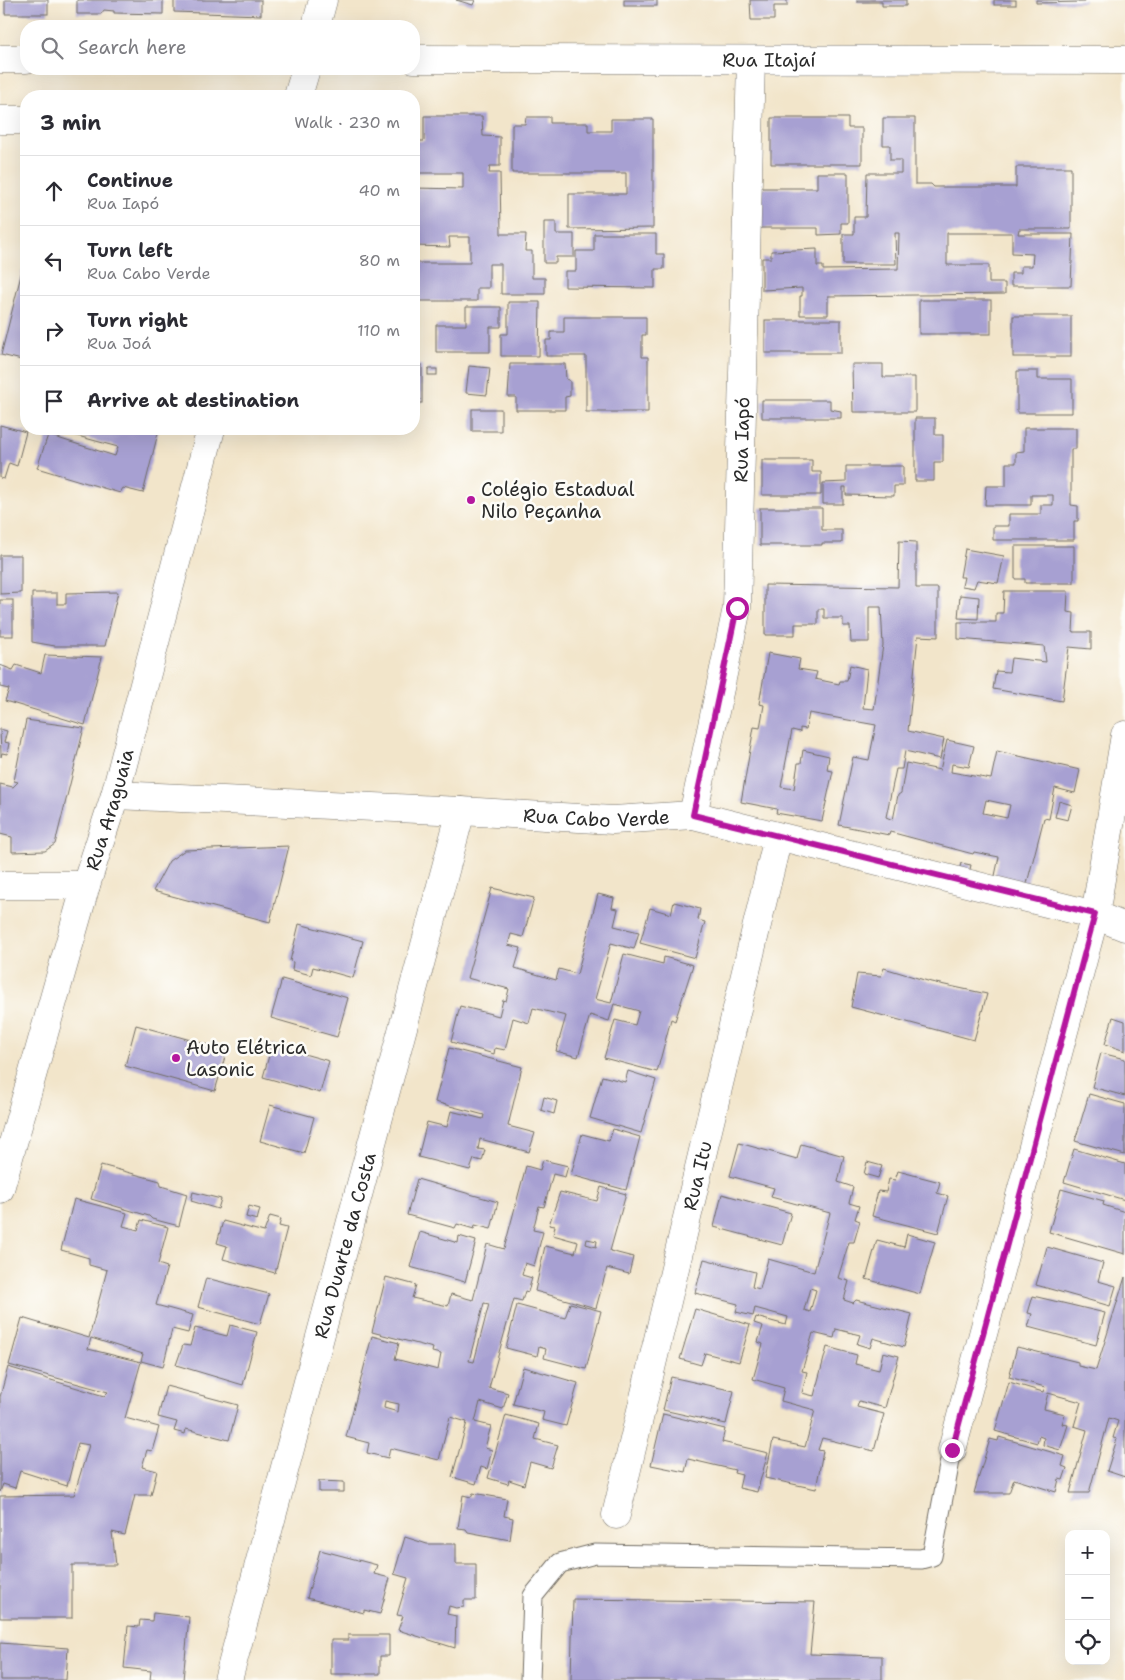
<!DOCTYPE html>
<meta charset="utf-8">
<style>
:root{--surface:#fff;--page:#f2f2f3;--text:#2b2b33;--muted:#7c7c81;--line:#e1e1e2}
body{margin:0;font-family:"Shantell Sans",sans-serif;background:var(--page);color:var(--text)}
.controls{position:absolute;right:15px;bottom:15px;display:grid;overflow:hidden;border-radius:10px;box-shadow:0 5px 20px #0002}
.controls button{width:45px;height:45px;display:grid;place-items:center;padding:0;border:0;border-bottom:1px solid var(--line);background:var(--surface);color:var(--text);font:25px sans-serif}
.stop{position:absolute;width:15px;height:15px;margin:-11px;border:4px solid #b5179e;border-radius:50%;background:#fff}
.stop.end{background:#b5179e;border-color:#fff;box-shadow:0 1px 5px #0008}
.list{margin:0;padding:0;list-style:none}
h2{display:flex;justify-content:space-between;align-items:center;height:65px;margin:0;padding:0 20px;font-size:21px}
h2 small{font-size:16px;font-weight:400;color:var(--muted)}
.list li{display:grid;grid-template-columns:32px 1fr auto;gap:15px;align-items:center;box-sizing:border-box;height:70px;padding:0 20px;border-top:1px solid var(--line)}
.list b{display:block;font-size:19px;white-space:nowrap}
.list p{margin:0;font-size:16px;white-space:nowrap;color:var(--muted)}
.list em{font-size:16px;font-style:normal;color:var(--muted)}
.icon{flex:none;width:28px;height:28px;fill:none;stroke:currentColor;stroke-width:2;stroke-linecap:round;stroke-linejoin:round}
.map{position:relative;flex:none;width:1125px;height:1680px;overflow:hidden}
.search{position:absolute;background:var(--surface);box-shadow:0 5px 20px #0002;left:20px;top:20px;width:400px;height:55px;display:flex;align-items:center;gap:12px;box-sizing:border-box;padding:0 18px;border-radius:20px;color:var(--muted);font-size:19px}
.panel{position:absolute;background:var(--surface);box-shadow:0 5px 20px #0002;left:20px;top:90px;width:400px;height:345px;border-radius:20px}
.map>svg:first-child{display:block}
.building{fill:#a7a0d2;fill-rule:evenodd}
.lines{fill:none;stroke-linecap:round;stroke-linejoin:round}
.service-casing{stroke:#716c63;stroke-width:21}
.minor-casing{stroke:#716c63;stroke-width:29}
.tertiary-casing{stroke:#716c63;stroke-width:29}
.service{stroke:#fff;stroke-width:19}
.minor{stroke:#fff;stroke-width:28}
.tertiary{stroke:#fff;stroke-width:28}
.route{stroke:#b5179e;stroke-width:6}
.poi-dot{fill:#b5179e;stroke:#fdfcf7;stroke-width:2}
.labels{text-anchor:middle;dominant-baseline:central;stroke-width:5;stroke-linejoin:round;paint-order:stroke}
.street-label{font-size:19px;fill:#2b2b2b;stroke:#fdfcf7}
.poi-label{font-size:19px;fill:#2b2b2b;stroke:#fdfcf7;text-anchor:start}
</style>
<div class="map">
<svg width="1125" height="1680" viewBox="0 0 1125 1680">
<rect width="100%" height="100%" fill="#fdfcf7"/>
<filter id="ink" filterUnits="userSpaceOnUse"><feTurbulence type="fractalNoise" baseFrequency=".02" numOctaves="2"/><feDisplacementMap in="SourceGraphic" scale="10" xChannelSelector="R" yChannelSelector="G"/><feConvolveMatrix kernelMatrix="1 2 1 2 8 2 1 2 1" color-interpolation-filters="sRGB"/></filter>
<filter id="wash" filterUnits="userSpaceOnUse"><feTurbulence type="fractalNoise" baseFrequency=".0096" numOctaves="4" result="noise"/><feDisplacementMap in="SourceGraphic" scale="20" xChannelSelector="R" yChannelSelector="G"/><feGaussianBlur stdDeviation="1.12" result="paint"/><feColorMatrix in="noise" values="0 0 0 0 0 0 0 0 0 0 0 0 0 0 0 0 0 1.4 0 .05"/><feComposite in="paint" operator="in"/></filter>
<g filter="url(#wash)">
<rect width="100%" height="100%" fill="#f2e5ca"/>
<g id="blocks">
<g class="building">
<rect x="5" y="0" width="43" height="14"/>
<path d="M77 0H163V14L114 13V11L104 10 101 14H77Z"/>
<path d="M174 0H261V15L174 12Z"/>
<path d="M456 0H475L473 5Z"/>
<rect x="624" y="0" width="33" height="6"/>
<path d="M750 0H787V6H774V20H751Z"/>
<path d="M857 0H906V6H882V2H857Z"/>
<rect x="994" y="0" width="22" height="5"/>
<path d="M1036 0H1085V2L1036 3Z"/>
<path d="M424 116H482L483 136 500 137V166H490L489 173H500L501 234H526L525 251H532V278H545V294H501V264H489V288H477V301H414V263H470V237H449L450 247 414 246V188L463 189V173H414V141H424Z"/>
<path d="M526 117H550V123H588V131H611V119H653V228L569 229V194H626V173H512V124H525Z"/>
<path d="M771 118H848V128H862V164H771Z"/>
<path d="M883 118H915V184H931L934 187H1016V167H1071V229H1019L1018 234H1073L1071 286H1011V273H1021V266H1032L1033 254 1012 253V233H947V265H989V283H1005V294L828 296V315H800V296H802V288L762 290V258H771V251L817 249V266H823V270L898 269 899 233H895L896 264H843V234H854V217H866L867 173H901V160H890V145H883Z"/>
<path d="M817 173H848V223H841V234L818 235V228H760V188H817Z"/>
<path d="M544 222H556V234H574V257H556V263H544Z"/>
<path d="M594 234H656V254H664V269H655V288L565 287V271H576V251H594Z"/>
<path d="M22 271 26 272V361L1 355Z"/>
<rect x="919" y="300" width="72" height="34"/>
<path d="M508 302H540L539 356H501V334H508Z"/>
<path d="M466 307H501V327H490V352H436V325H466Z"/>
<rect x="1013" y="316" width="58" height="41"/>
<path d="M564 317H646V335H642V357H648V412H586V356H546V340H551V332H564Z"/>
<rect x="765" y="320" width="76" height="33"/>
<path d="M510 364H565L566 379 570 381V396L565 397V410H516V397H508Z"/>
<path d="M852 364H883V377H915V412H853Z"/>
<rect x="414" y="365" width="8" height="38"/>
<path d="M469 366 490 368 487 395 466 393Z"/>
<rect x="428" y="369" width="9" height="6"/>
<path d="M1017 371H1038V379H1072V413H1017Z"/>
<path d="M762 400H830V409L841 411V418H762Z"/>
<rect x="472" y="409" width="29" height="22"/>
<path d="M915 418H935V435H943V462H934V481H915Z"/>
<path d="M0 425 26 432 17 466 9 463 4 479 0 478Z"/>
<path d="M1024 428H1076V449H1071V505L1078 506V521H1074V540H993V526H1009V514H1041V505H1053V495H1031V505H985L986 486H1006V463H1016V452L1024 451Z"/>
<path d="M76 429H159L143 493 123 488 120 493 37 468 48 435 115 456 118 447 74 435Z"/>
<path d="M762 460H812V472H821V495H762Z"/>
<path d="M846 466H903V486H894V496L846 495V487H843V504H823V483L846 482Z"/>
<path d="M760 508H822V530H842V543H822V545H760Z"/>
<path d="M899 541 916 542V588H938V637L918 636 908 731 944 739 940 759 905 751 902 769H896L886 817 893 820 898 795 901 793 906 763 940 770 947 740 974 746 969 767 952 764 951 772 991 779 997 751 1080 770 1075 793 1055 788 1049 819 1044 818 1025 891 993 885 999 857 974 852 973 854 890 832 889 835 839 825 853 757 869 760 876 725 809 713 806 729 800 728V732L792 730 781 787 794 789 798 763H801L803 750 829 756 827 770 833 771 822 821 776 813 777 809 741 802 754 727 760 728 764 705 759 704 768 653 800 659 798 669 817 672 815 679 839 684 840 681H847L850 665 867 669 863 708 874 709 883 645 881 607H869V642H851L850 626H843V618H824V609H818V624H795V635H765V585L898 587ZM986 800 1010 805 1007 818 983 813Z"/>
<path d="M1015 546H1074V583H1025V579H1015Z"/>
<path d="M965 549 1004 556 998 583 977 580 974 588 962 586 964 577H960Z"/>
<path d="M0 555H21V593L0 594Z"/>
<path d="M1004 591H1068L1067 612 1074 613 1073 632H1091V649L1069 647 1062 701 993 689 996 671 1009 672 1011 658 1046 662 1044 646 958 639V622H996V613H1003Z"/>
<path d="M118 592 105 646H55L32 642V593H57V604H66V593Z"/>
<path d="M960 595 979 597 978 619 958 618Z"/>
<rect x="0" y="600" width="13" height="36"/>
<path d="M45 655 102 657 85 725 5 701 9 689 0 687V665L13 670 16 665 41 673Z"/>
<path d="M26 720 84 728 55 844 45 851 12 852V837L0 834V784L13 787 18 782 14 781Z"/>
<path d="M0 729 7 731 4 742 9 743 7 754 2 753 1 757Z"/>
<path d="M1059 801 1072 805 1068 820 1055 817Z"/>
<path d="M289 846 270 922 153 891 169 861 185 850Z"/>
<path d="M961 863 971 865 968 878 958 875Z"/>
<path d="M492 888 534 898 523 937 511 934 508 945 521 948 515 968 556 980 559 969 577 974 598 894 614 898 612 908 618 909 614 926 639 932 634 949 611 943 595 999 611 1003 624 954 663 964 664 957 693 965 675 1021 671 1019 657 1072 604 1058 615 1020 635 1025 639 1011 614 1004 609 1021 590 1015 578 1057 556 1051 566 1016 533 1008 529 1023 513 1018 505 1050 495 1048 494 1054 451 1042 460 1006 499 1016 503 1000 506 1001 509 989 467 978Z"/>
<path d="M674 902 700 909 698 920 705 922 695 958 640 943 650 908 671 914Z"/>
<path d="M299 924 363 941 353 978 313 967 311 975 292 970 293 962 290 961Z"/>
<path d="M884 968 931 982 987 994 974 1040 851 1007 857 974 881 976Z"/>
<path d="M282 979 348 998 337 1037 271 1018Z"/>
<path d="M1113 1017 1125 1021V1051L1105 1044Z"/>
<path d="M136 1025 227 1050 215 1091 125 1066Z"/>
<path d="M272 1045 329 1061 320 1093 263 1077Z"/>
<path d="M449 1048 522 1067 508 1126 535 1133 529 1152 480 1139 478 1149 485 1150 482 1161 474 1159 470 1170 418 1157 427 1122 447 1127 451 1111 483 1119 484 1115 435 1102Z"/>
<path d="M1101 1053 1125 1059V1096L1092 1087Z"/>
<path d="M628 1071 656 1080 641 1133 590 1118 602 1076 625 1082Z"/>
<path d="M1089 1094 1125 1104V1155L1075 1141Z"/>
<path d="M544 1097 557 1101 554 1114 541 1110Z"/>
<path d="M270 1105 314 1117 304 1153 260 1141Z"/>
<path d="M613 1129 640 1137 626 1190 571 1175 582 1134 609 1141Z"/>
<path d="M739 1143 797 1159 801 1144 844 1156 838 1182 853 1187 849 1203 859 1206 855 1219 860 1221 854 1242H849L838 1278 849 1281 844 1300 853 1303 856 1300 912 1314 904 1347 873 1338 870 1348 857 1344 860 1335 836 1329 834 1338 813 1333 802 1371 807 1372 802 1393 814 1396 827 1347 857 1355 855 1364 879 1370 883 1352 899 1356 885 1408 859 1401 857 1407 884 1414 874 1451 822 1438 818 1450 823 1451 816 1489 765 1478 773 1440 805 1447 815 1410 781 1401 784 1388 753 1379 763 1344 758 1342 763 1326 754 1323 756 1317 786 1325 788 1317 755 1308 753 1316 736 1312 738 1304 695 1293 704 1259 755 1272 752 1287 760 1289 768 1259 814 1272 830 1213 771 1197 774 1188 730 1176ZM810 1288 816 1290 810 1312 804 1310Z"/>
<path d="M1074 1149 1125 1164V1200L1064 1182Z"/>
<path d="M543 1160 568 1166 565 1177 553 1174 544 1207 539 1206 533 1230 543 1232 534 1266 525 1263 522 1275 532 1278 528 1292 525 1291 522 1301 514 1299 489 1388 508 1393 503 1409 480 1402 475 1422 491 1426 485 1448 492 1450 487 1469 481 1467 476 1484 452 1477 467 1422 450 1417 439 1460 390 1448 388 1458 367 1453 369 1443 346 1437 372 1336 399 1343 395 1359 438 1370 441 1354 432 1352 433 1348 372 1332 386 1277 416 1285 412 1298 448 1306 451 1294 473 1300 487 1244 504 1249 526 1166 540 1170ZM484 1303 489 1304 474 1362 469 1361ZM385 1401 399 1404 398 1412 384 1408Z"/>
<path d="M867 1162 882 1166 878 1178 864 1174Z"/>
<path d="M101 1165 160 1181 161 1186 187 1194 179 1226 152 1219 149 1216 91 1199Z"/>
<path d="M898 1171 940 1182 937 1193 948 1196 938 1233 872 1216 878 1191 886 1192 889 1179 895 1180Z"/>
<path d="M417 1179 498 1202 491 1229 475 1225 474 1229 457 1224 455 1228 407 1215Z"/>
<path d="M601 1187 626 1194 610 1251 633 1257 629 1274 607 1268 596 1308 535 1291 545 1246 575 1253 578 1242 553 1235 555 1226 549 1225 560 1192 597 1201ZM587 1239 597 1241 596 1247 586 1244Z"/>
<path d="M1061 1189 1104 1201 1103 1205 1125 1212V1254L1049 1232Z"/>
<path d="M193 1192 221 1199 218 1209 191 1201Z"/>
<path d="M722 1194 791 1213 782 1245 714 1227Z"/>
<path d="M74 1199 127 1213 123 1226 138 1230 141 1220 168 1227 158 1264 167 1267 156 1305 193 1315 188 1333 172 1329 163 1367 141 1361 143 1354 91 1338 88 1349 141 1362 125 1418 159 1427 152 1451 147 1450 142 1467 157 1471 151 1495H135L125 1535 112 1532 116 1565H72V1618H0V1496L74 1495 89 1445 78 1443 67 1486 20 1471 15 1488 3 1484 0 1492V1397L8 1367 104 1396 108 1392 9 1365 22 1318 89 1338 107 1270 89 1265V1258L61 1250Z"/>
<path d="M249 1206 260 1209 257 1220 246 1217Z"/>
<path d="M270 1216 281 1219 279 1226 287 1228 275 1273 223 1259 227 1246 217 1243 223 1221 264 1232Z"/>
<path d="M420 1232 458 1243 459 1236 476 1241 465 1282 410 1267Z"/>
<path d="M907 1234 935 1242 920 1294 866 1279 877 1240 904 1247Z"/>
<path d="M1047 1247 1103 1263 1098 1281 1116 1286 1110 1306 1036 1285Z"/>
<path d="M1125 1277V1477L1107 1471 1117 1439 1113 1438 1118 1421 1109 1418 1089 1493H1070L1087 1430 1074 1426 1081 1402 1048 1393 1044 1409 1065 1414 1062 1424 1068 1425 1060 1450 1043 1445 1044 1438 1039 1436 1037 1443 995 1431 1009 1382 1043 1392 1045 1387 1009 1377 1017 1347 1078 1362V1366L1096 1370Z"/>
<path d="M206 1278 269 1294 260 1324 198 1307Z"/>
<path d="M1033 1296 1105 1313 1096 1345 1028 1327 1032 1314 1028 1313Z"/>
<path d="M570 1303 601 1311 586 1369 544 1358 546 1349 539 1347 537 1356 506 1348 517 1305 565 1318Z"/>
<path d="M695 1309 750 1325 739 1362 705 1353 701 1365 680 1359Z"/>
<path d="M230 1325 257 1332 243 1385 176 1365 183 1345 190 1346 195 1328 227 1336Z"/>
<path d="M523 1367 578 1383 566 1426 542 1420 544 1412 513 1404Z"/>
<path d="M671 1377 734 1391 726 1424 663 1410Z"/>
<path d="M166 1386 238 1405 229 1440 186 1429 185 1434 174 1431 177 1422 158 1417Z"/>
<path d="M663 1414 725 1429 722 1442 768 1453 757 1492 739 1488 742 1475 734 1473 735 1470 688 1459 685 1472 651 1465Z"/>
<path d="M506 1415 539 1424 535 1439 558 1445 551 1468 530 1462 524 1485 509 1480 508 1484 488 1478Z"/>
<path d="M999 1437 1065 1456 1062 1466 1067 1468 1063 1480 1059 1479 1056 1492 1014 1479 1009 1493H974L990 1439 998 1441Z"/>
<path d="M319 1481 344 1482V1492H319Z"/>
<path d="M473 1493 507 1499 504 1516 513 1518 510 1540 468 1532 466 1529 458 1528 463 1495 471 1497Z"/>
<path d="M405 1537 427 1544H456V1564H476V1600H464V1607L456 1608 449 1606 447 1614 456 1616 455 1648 398 1630 403 1616 397 1615 408 1578 394 1574Z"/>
<path d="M320 1550 377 1565 374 1574 390 1578 380 1614 364 1610V1613L307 1598Z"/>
<path d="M573 1599 815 1602 810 1654 882 1656V1680H571Z"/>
<path d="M153 1613 189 1617 183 1680H150L151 1671 124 1668 128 1626 139 1627 140 1620 152 1621Z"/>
<path d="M348 1635H389V1656H380V1674H331V1640H348Z"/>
<path d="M0 1643 68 1648 66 1680H0Z"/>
</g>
</g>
</g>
<g filter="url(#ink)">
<use href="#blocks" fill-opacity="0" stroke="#716c63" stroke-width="1"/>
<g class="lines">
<defs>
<path id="service" d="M530 1680 533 1596 560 1563 595 1554 921 1559 932 1556 952 1450"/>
<g id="minor">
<path id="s1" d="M115 795 461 811 613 820 693 815 1095 915 1125 927"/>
<path id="s2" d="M693 815 737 608 751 60"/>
<path d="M0 885H86"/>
<path d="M952 1450 1095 915 1125 735"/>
<path id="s3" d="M616 1515 778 837"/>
<path id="s4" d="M228 1680 461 811"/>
</g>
<g id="tertiary">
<path d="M316 26 323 0"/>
<path d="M0 59H26"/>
<path id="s5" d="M414 59 1125 60"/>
<path d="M298 96 306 69"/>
<path d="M0 120H26"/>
<path id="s6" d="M0 1189 86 885 115 795 211 429"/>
</g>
</defs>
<use href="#service" class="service-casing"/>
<use href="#minor" class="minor-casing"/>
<use href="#tertiary" class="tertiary-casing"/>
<use href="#service" class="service"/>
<use href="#minor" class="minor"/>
<use href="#tertiary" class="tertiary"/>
</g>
</g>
<g class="lines" filter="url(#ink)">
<path class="route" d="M737 608 693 815 1095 914 952 1450"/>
</g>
<g class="poi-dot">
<circle cx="471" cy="500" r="5"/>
<circle cx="176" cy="1058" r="5"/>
</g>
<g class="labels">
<g class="street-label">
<text stroke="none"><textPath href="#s5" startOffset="355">Rua Itajaí</textPath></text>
<text stroke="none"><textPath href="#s2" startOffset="380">Rua Iapó</textPath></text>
<text stroke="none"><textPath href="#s6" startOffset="395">Rua Araguaia</textPath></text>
<text stroke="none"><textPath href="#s1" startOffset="482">Rua Cabo Verde</textPath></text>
<text stroke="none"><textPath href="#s3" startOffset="349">Rua Itu</textPath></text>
<text stroke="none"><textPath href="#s4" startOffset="450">Rua Duarte da Costa</textPath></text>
</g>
<g class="poi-label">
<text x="481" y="489">Colégio Estadual<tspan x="481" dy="22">Nilo Peçanha</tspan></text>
<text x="186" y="1047">Auto Elétrica<tspan x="186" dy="22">Lasonic</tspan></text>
</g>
</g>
</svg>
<div class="controls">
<button>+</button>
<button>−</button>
<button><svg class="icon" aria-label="locate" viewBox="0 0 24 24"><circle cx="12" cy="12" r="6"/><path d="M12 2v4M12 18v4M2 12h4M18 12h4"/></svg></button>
</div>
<div class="stop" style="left:737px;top:608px"></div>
<div class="stop end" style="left:952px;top:1450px"></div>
<div class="search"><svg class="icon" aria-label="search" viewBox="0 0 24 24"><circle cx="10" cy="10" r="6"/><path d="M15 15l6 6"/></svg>Search here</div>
<section class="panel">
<h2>3 min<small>Walk · 230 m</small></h2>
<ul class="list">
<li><svg class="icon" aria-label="ahead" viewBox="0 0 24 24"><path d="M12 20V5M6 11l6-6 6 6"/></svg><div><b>Continue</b><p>Rua Iapó</p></div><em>40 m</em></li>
<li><svg class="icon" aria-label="left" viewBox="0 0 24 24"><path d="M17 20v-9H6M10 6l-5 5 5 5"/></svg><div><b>Turn left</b><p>Rua Cabo Verde</p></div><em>80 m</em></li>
<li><svg class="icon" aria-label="right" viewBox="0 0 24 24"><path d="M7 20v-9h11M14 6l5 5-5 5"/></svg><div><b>Turn right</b><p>Rua Joá</p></div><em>110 m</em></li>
<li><svg class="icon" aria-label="arrive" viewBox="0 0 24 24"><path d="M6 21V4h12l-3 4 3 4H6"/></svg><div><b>Arrive at destination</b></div></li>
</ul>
</section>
</div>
